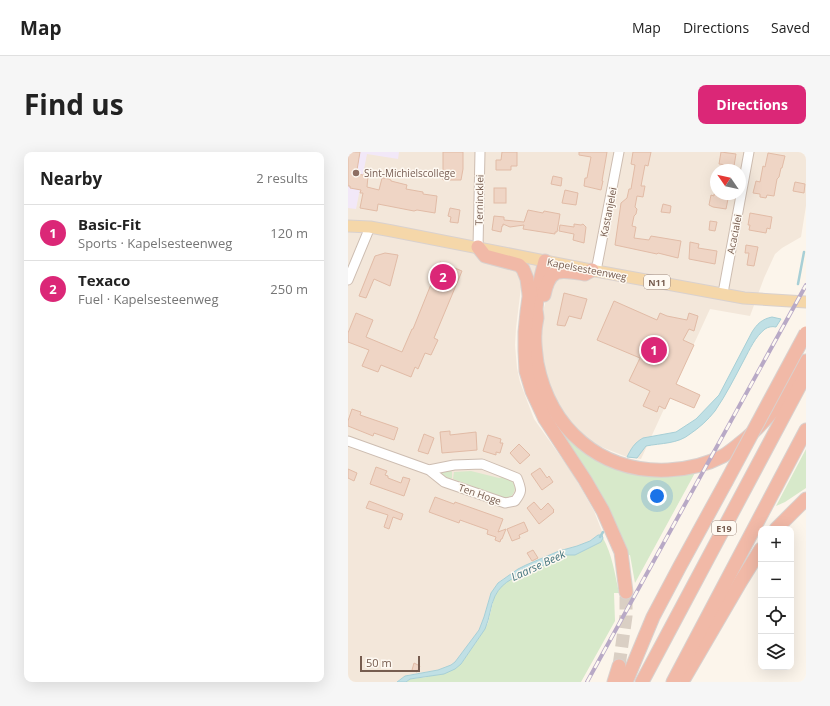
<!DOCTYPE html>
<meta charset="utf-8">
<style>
:root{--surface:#fff;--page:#f6f6f6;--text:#222;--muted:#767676;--line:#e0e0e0;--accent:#db2777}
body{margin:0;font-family:"Open Sans",sans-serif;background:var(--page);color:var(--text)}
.controls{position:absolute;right:12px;bottom:12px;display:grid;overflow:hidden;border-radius:8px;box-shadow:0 4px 16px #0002}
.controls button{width:36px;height:36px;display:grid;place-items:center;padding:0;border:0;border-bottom:1px solid var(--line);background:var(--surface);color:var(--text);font:20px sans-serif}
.compass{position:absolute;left:362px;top:12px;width:36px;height:36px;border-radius:50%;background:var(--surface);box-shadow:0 4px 16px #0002;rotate:304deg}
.scale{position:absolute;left:12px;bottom:10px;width:60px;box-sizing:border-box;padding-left:4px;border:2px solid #765c4f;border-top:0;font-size:11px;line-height:14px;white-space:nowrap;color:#765c4f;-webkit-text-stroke:3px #fef9f2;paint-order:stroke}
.you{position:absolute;left:309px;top:344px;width:14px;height:14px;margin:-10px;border:3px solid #fff;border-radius:50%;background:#1a73e8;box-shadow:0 0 0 6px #1a73e833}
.badge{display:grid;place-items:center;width:26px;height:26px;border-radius:50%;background:var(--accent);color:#fff;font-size:13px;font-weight:700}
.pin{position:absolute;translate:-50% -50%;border:2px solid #fff;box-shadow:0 1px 4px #0006}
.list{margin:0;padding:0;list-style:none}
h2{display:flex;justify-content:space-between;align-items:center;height:52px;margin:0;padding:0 16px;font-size:17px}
h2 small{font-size:13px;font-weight:400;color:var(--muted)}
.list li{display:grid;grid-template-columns:26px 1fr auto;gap:12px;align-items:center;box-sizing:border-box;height:56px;padding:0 16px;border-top:1px solid var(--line)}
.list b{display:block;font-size:15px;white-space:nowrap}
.list p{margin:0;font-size:13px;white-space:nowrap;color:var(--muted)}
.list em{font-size:13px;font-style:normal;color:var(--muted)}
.icon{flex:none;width:22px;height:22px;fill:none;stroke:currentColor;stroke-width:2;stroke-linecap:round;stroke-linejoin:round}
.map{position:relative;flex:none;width:458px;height:530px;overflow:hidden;border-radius:8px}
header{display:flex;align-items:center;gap:24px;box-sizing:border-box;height:56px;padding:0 20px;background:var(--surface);border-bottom:1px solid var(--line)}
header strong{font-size:19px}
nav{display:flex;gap:22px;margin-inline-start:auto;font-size:14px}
.intro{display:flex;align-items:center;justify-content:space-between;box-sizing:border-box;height:96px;padding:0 24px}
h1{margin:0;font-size:28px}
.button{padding:10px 18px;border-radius:8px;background:var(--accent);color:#fff;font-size:14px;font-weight:700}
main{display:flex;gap:24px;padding:0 24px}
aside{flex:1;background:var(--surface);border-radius:8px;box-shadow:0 4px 16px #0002}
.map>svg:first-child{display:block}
.residential{fill:#f3e7da;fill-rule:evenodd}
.education{fill:#f2e8f8}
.green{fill:#d7e9ca}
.water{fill:#c0e0e5;stroke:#a7cfd6}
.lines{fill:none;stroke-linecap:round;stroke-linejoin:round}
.stream{stroke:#a7cfd6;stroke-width:2.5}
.building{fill:#efd5c5;stroke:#e1bba6}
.highway-tunnel{stroke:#dacfc4;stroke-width:13;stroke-dasharray:13 6;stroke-linecap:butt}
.minor-casing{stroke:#cdbdb1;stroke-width:11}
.major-casing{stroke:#d9d1ce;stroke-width:13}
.highway-casing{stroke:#d9d1ce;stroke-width:15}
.minor{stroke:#fff;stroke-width:9}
.major{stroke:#f5d7a9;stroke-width:11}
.highway{stroke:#f1b9a7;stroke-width:13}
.rail-casing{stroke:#b8a9c6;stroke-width:4}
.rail{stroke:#fef9f2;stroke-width:2.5;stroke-dasharray:8;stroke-linecap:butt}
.highway-bridge-casing{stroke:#d9d1ce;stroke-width:15;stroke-linecap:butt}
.highway-bridge{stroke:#f1b9a7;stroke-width:13}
.education-dot{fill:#8d6e63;stroke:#fef9f2;stroke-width:1.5}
.labels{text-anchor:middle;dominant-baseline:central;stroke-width:3;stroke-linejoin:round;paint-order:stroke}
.shield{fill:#fef9f2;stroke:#9f8b80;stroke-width:1}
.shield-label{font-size:9px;font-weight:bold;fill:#765c4f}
.education-label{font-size:10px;fill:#785e54;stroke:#fef9f2;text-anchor:start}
.street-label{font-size:10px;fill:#765c4f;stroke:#fef9f2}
.water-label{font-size:11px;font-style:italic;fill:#477780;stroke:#fef9f2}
</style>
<header>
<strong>Map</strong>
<nav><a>Map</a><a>Directions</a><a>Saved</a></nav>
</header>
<div class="intro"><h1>Find us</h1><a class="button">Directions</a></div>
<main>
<aside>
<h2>Nearby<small>2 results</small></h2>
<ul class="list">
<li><span class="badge">1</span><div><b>Basic-Fit</b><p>Sports · Kapelsesteenweg</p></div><em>120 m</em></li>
<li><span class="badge">2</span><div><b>Texaco</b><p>Fuel · Kapelsesteenweg</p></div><em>250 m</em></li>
</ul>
</aside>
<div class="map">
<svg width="458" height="530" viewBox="0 0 458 530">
<rect width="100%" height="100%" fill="#fcf5eb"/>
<path class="residential" d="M0 0H458V54L453 85 434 96 427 102 416 126 402 164 362 157 293 307 279 305 256 296 235 286 210 259 196 224 192 184 194 163 203 129 173 122 174 127 168 176 167 193 169 216 172 230 186 267 225 322 246 359 255 382 254 383H250L242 389 229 394 211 399 178 413 155 427 150 431 143 441 136 465 131 478 107 510 104 513 90 518 60 523 51 528 49 530H0ZM368 18H392V42H368Z"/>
<path class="education" d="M0 0H51L50 7 19 2 8 57 0 56Z"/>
<g class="green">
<path d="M190 233 241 302 348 319 287 431 282 403 277 404 267 372 256 347 238 318 206 274Z"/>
<path d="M458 297V336L437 350 428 354Z"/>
<path d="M102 317 104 320V326L100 328 93 324 94 319Z"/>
<path d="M123 319 151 326 154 325 163 328C170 336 167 343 158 348L148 344 143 341 105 327 106 320Z"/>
<path d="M255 386C264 402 267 422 271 441H266L267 469 233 530H58L62 527 79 525 113 512 133 483 140 471 146 446 152 435 161 428 167 425 186 418 213 404 217 403H227L253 390Z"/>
</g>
<g class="water">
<path d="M424 165 433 167 428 175C424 174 420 175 417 177 407 185 402 197 396 208 387 225 378 243 367 259 360 268 351 276 342 282 330 292 313 291 298 294L289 306 279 305C283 297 286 291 295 286L328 280 348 267 371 243 404 180C409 172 414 167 424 165Z"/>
<path d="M250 383H254L255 386 253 390 227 403H217L213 404C204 409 194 414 185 418 170 424 155 428 147 444 142 454 142 466 137 477L113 512 107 517 96 522 62 527 58 530H49L57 524 90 518 103 513 107 510 131 478 136 465 143 441 150 431 170 417 178 413 211 399 229 394 242 389Z"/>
</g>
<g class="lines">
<g class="stream">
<path d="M450 132 456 100"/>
<path d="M252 385 255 380"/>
</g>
</g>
<g class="building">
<path d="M0 0H12L9 18 10 19V22L20 24 19 35 31 38 34 26 41 27 43 28V29L59 33 58 37 75 40V42L89 44 87 61 69 58 66 59 30 52 29 59 12 56 15 41H12L13 38 2 36V34H0Z"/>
<path d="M95 0H115V17L113 28H95Z"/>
<path d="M154 0H169V14H163V18H148V8H153Z"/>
<path d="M231 0H259L254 29H255L253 38 236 34 237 26H239L243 5 231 3Z"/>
<path d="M285 0H303L300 14 297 13 293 34H297L295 45 289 44 287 55 289 57 288 62 286 64 284 74 288 75 286 86 301 88 303 84 333 89 330 106 310 101 309 102 267 93 273 51 279 46 281 37H283L287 13 283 12Z"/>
<path d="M373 0 388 2 386 14 371 12Z"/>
<path d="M420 1 437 4 434 16H433L431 25 429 27 426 44 419 43 418 46 412 45V42L405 41 408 29 412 30 415 14 417 15Z"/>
<path d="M205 24 214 26 213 34 203 32Z"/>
<path d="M447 30 457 32 456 41 445 39Z"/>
<rect x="146" y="36" width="12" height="15"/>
<path d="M217 38 230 41 228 53 214 51Z"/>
<path d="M366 42H381L378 57 365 55 361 53 363 43 366 44Z"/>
<path d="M315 52 323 54 322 61 313 60Z"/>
<path d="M102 56 112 58 110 71 102 70 103 65 100 64Z"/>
<path d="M180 58 195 61 196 59 212 62 209 80H207V82L175 77 176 73 162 75 155 72V74H154L153 80 144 78 146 64 156 65V68L176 70Z"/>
<path d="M402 61 424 65 422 77 419 76 418 81 401 78 402 73H400Z"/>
<path d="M362 69 369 70 367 79 361 78Z"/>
<path d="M226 72 233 73 235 72 238 75 236 91 225 88 226 82 211 79 212 73 226 75Z"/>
<path d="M342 90 351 92 350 96 369 99 367 112 341 107Z"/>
<path d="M398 93 410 95 406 114 399 113 401 101H397Z"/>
<path d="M37 101 50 103 42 134 26 127 18 146 11 144 27 104Z"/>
<path d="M92 110 114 119 86 186 90 188 83 203 77 201 70 217 67 215 63 225 33 213 30 220 14 214 21 198 0 190V181L8 161 25 168 18 185 54 200 64 177H65Z"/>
<path d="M216 141 239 147 233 167 221 164 217 174 209 173Z"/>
<path d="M266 149 309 168 312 161 319 164 339 168 341 161 350 164 346 179 341 177 335 188 346 193 328 232 352 243 346 256 322 246 317 257 311 254 309 260 295 254 302 239 281 229 292 206 249 188Z"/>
<path d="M4 257 13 260 12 263 50 276 46 288 26 281 25 284 0 274V269Z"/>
<path d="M102 279V283L128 280 129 298 94 301 92 280Z"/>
<path d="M76 282 86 286 80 302 70 299Z"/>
<path d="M140 283 153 287 152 291H155L152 301 148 300V303L135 299Z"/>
<path d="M171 292 182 303 172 312 162 301Z"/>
<path d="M28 315 39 319 37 323 40 324V326L53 331 55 325 62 327 56 344 22 332Z"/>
<path d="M192 316 199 326 201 324 205 330 194 338 183 322Z"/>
<path d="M0 317 9 321 6 329 0 326Z"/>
<path d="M87 345 106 352 107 350 155 367 150 380 158 377 154 387H153L152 390 147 388 148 385 139 382 140 378 112 368 111 371 81 360Z"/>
<path d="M21 349 55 362 53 368 45 365 41 377 36 375 40 363 18 356Z"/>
<path d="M186 350 193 358 200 351 206 358 205 359 206 360 191 372 179 356Z"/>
<path d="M176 370 180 379 171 383 172 386 164 389 159 377Z"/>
<path d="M185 398 190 406 184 409 179 401Z"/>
<path d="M66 511 72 514 69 520 64 518Z"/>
</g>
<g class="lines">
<path class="highway-tunnel" d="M271 514 278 464V440"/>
<defs>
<g id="minor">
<path d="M130 95 132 0"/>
<path d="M248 119 271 0"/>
<path d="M0 128 22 75"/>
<path d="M375 141 401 0"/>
<path d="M0 289 81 318 96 330 157 351 167 349C174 340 174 338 169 326L134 312 106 313 81 318"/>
</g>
<path id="major" d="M0 74 22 75 44 79 248 119 396 146 458 150"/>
<g id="highway">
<path d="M130 95 137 104 171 113 175 117 179 127 181 142"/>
<path d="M197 109C193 124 189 141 188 157 188 160 189 163 189 166 188 171 187 176 187 181 186 191 188 202 189 211 202 277 252 321 320 318 339 317 358 313 375 304 380 301 385 297 390 293 414 275 433 250 449 224 452 219 454 214 458 209"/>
<path d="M182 138 179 160 177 180V199L178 219 184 239 197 267 237 328 255 359 273 400 278 440"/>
<path d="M196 143C202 114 213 118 237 122L244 118"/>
<path d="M428 377 458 347"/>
<path d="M337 525 393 429 413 397"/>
<path d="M266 530 271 514"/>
<path d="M278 530 305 465 332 414 378 330"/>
<path d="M294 530 457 224"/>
<path d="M325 530 458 278"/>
</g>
</defs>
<use href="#minor" class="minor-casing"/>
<use href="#major" class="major-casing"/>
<use href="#highway" class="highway-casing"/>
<use href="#minor" class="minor"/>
<use href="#major" class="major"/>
<use href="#highway" class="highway"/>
<defs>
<path id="rail" d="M239 530 458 133"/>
</defs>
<use href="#rail" class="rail-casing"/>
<use href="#rail" class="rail"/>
<defs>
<path id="highway-bridge" d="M378 330 458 181"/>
</defs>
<use href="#highway-bridge" class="highway-bridge-casing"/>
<use href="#highway-bridge" class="highway-bridge"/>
</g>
<circle class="education-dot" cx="8" cy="21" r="4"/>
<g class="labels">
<g class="shield">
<rect x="296" y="123" width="26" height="14" rx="3"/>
<rect x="364" y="369" width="24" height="14" rx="3"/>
</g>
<g class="shield-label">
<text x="309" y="130">N11</text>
<text x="376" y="376">E19</text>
</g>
<g class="education-label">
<text x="16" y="21">Sint-Michielscollege</text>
</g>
<g class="street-label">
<text transform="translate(131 48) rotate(-89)">Ternincklei</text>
<text transform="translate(260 60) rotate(-79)">Kastanjelei</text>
<text transform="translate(386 82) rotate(-79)">Acacialei</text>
<text transform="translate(239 117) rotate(11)">Kapelsesteenweg</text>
<text transform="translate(132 342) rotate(19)">Ten Hoge</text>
</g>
<g class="water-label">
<text transform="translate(190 413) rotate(-25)">Laarse Beek</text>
</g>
</g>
</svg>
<div class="controls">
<button>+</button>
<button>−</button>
<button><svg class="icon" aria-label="locate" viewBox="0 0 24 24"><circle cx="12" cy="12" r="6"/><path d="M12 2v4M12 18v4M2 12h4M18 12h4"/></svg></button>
<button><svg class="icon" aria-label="layers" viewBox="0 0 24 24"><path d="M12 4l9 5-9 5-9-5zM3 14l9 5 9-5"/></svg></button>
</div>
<svg class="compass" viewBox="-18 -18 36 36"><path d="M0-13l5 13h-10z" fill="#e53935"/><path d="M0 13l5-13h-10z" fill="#767676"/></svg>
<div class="scale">50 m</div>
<div class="you"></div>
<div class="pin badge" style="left:306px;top:198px">1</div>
<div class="pin badge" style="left:95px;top:125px">2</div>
</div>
</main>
